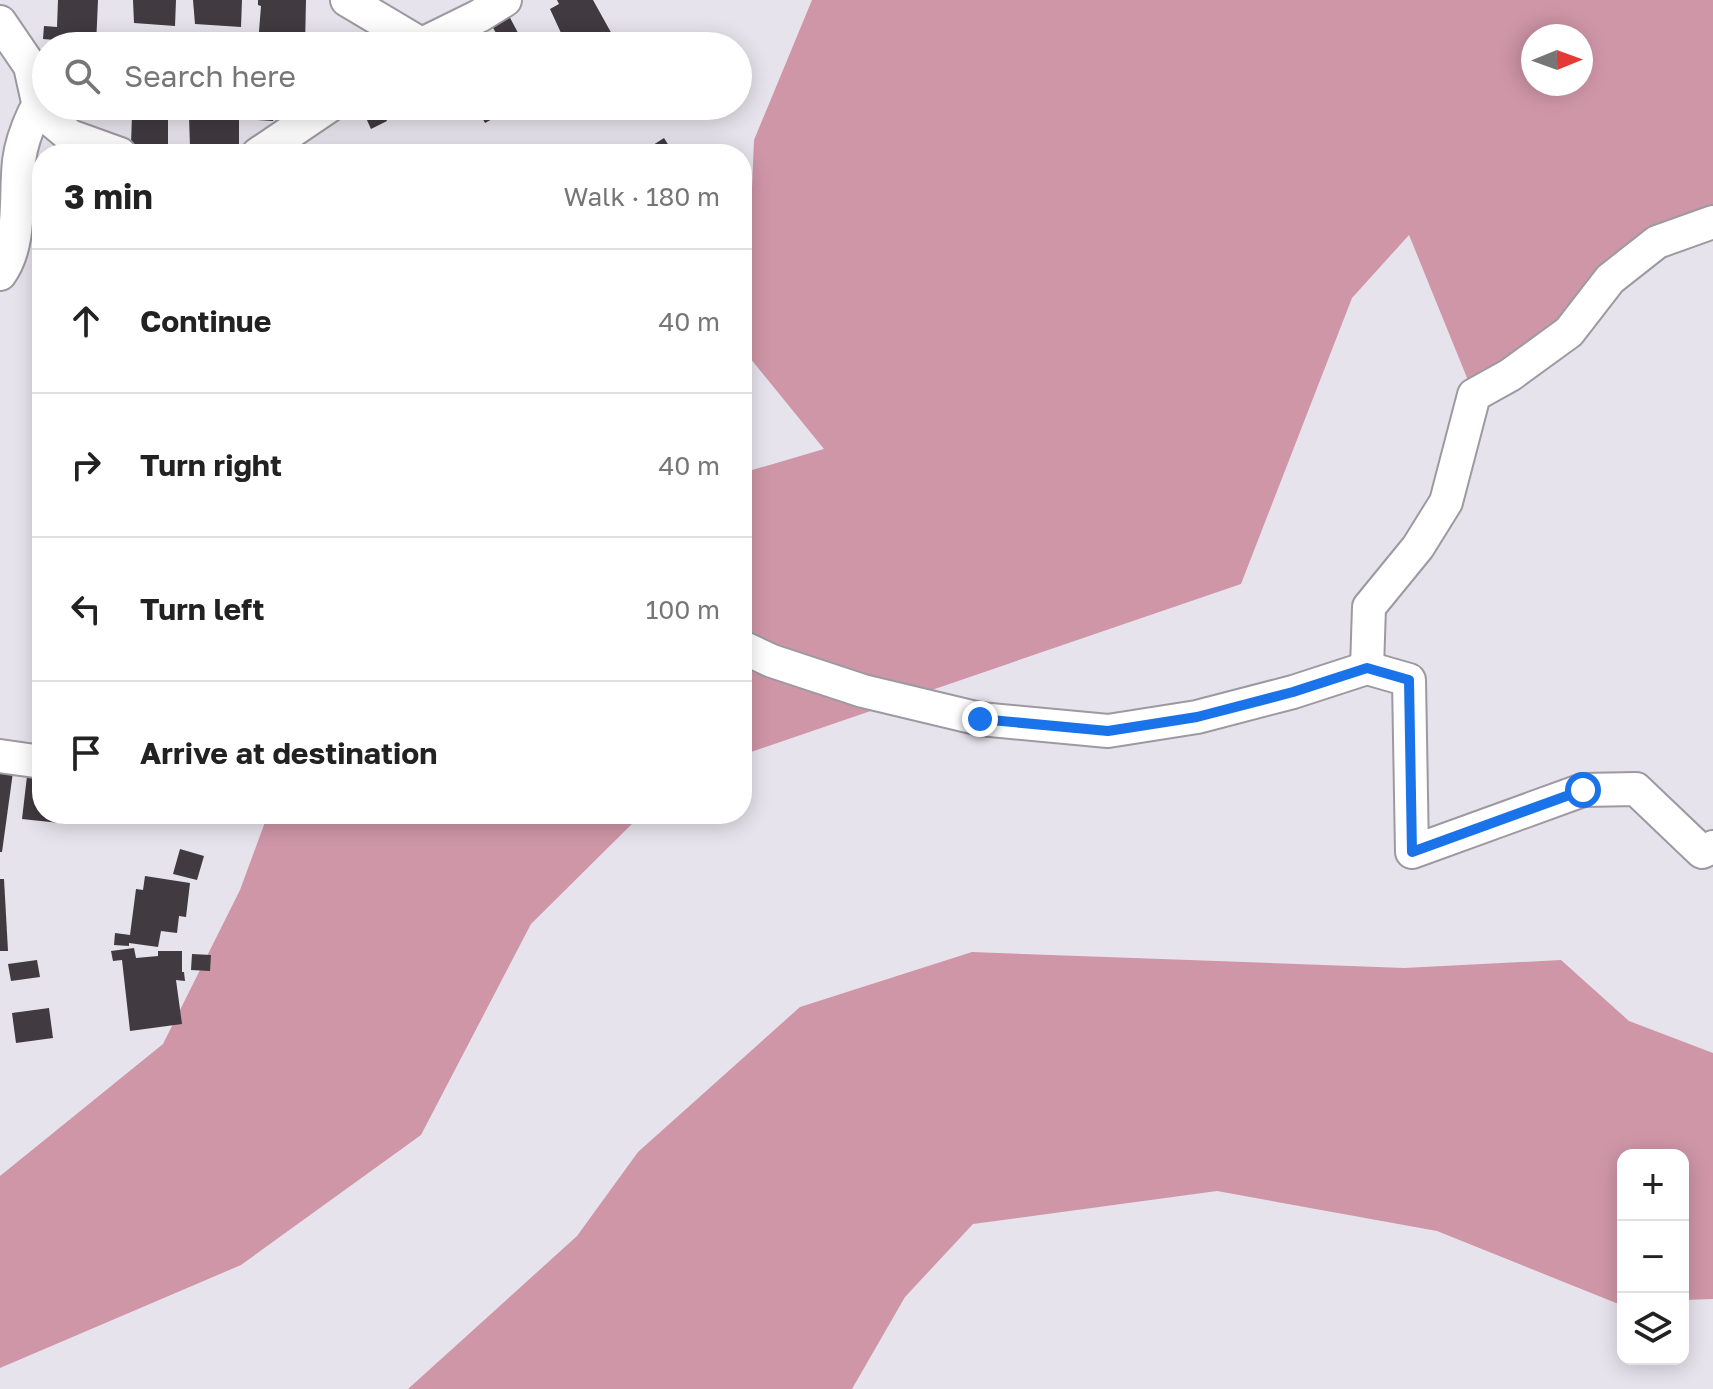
<!DOCTYPE html>
<meta charset="utf-8">
<style>
:root{--surface:#fff;--page:#f6f6f6;--text:#222;--muted:#767676;--line:#e0e0e0}
body{margin:0;font-family:"Golos Text",sans-serif;background:var(--page);color:var(--text)}
.controls{position:absolute;right:24px;bottom:24px;display:grid;overflow:hidden;border-radius:16px;box-shadow:0 4px 20px #0003}
.controls button{width:72px;height:72px;display:grid;place-items:center;padding:0;border:0;border-bottom:2px solid var(--line);background:var(--surface);color:var(--text);font:40px sans-serif}
.compass{position:absolute;left:1521px;top:24px;width:72px;height:72px;border-radius:50%;background:var(--surface);box-shadow:0 4px 20px #0003;rotate:89deg}
.stop{position:absolute;width:24px;height:24px;margin:-18px;border:6px solid #1a73e8;border-radius:50%;background:#fff}
.stop.end{background:#1a73e8;border-color:#fff;box-shadow:0 2px 8px #0008}
.list{margin:0;padding:0;list-style:none}
h2{display:flex;justify-content:space-between;align-items:center;height:104px;margin:0;padding:0 32px;font-size:34px}
h2 small{font-size:26px;font-weight:400;color:var(--muted)}
.list li{display:grid;grid-template-columns:52px 1fr auto;gap:24px;align-items:center;box-sizing:border-box;height:144px;padding:0 32px;border-top:2px solid var(--line)}
.list b{display:block;font-size:30px;white-space:nowrap}
.list em{font-size:26px;font-style:normal;color:var(--muted)}
.icon{flex:none;width:44px;height:44px;fill:none;stroke:currentColor;stroke-width:2;stroke-linecap:round;stroke-linejoin:round}
.map{position:relative;flex:none;width:1713px;height:1389px;overflow:hidden}
.search{position:absolute;background:var(--surface);box-shadow:0 4px 20px #0003;left:32px;top:32px;width:720px;height:88px;display:flex;align-items:center;gap:20px;box-sizing:border-box;padding:0 28px;border-radius:44px;color:var(--muted);font-size:30px}
.panel{position:absolute;background:var(--surface);box-shadow:0 4px 20px #0003;left:32px;top:144px;width:720px;height:680px;border-radius:32px}
.map>svg:first-child{display:block}
.forest{fill:#cf96a8;fill-rule:evenodd}
.building{fill:#413a40}
.lines{fill:none;stroke-linecap:round;stroke-linejoin:round}
.minor-casing{stroke:#9d99a1;stroke-width:36}
.minor{stroke:#fff;stroke-width:32}
.route{stroke:#1a73e8;stroke-width:10}
</style>
<div class="map">
<svg width="1713" height="1389" viewBox="0 0 1713 1389">
<rect width="100%" height="100%" fill="#e7e3ec"/>
<g class="forest">
<path d="M812 0H1713V222L1657 242 1474 395 1409 235 1352 298 1241 584 742 755V473L824 449 745 352 754 140ZM1533 36H1581V84H1533Z"/>
<path d="M268 814H642L531 924 421 1135 241 1265 0 1368V1176L163 1044 240 890Z"/>
<path d="M972 952 1404 968 1561 960 1629 1021 1713 1053V1299L1683 1300V1155H1623V1303H1616L1437 1231 1217 1191 973 1224 905 1297 852 1389H408L577 1236 638 1152 800 1007Z"/>
</g>
<g class="building">
<path d="M58 0H98L96 46H56V40L43 39 44 26 57 27Z"/>
<path d="M133 0H176L175 26 134 23Z"/>
<path d="M193 0H242L241 27 195 24Z"/>
<path d="M258 0H306L305 46 258 44 261 6 258 5Z"/>
<path d="M557 0H593L613 36 596 46H567L550 9 559 4Z"/>
<path d="M508 14 525 46H503L491 24Z"/>
<path d="M144 106H168V145H131L132 114H144Z"/>
<path d="M209 106H239V147H190L189 116H209Z"/>
<path d="M257 106H290V112L274 117 273 121 257 120Z"/>
<path d="M476 106H516L485 123Z"/>
<path d="M382 110 387 121 371 129 366 118Z"/>
<path d="M664 138 674 154H639Z"/>
<path d="M30 195 42 200V228L21 220Z"/>
<path d="M0 771 13 772 2 852H0Z"/>
<path d="M27 776 42 778V814H70L69 824 22 819Z"/>
<path d="M180 849 204 856 197 880 173 874Z"/>
<path d="M145 876 190 883 186 917 179 916 177 933 161 931 158 947 129 943V946L114 945 115 933 130 935 136 889 143 890Z"/>
<path d="M0 879H4L8 951H0Z"/>
<path d="M134 948 136 958 158 956V951H182V972H184L185 981 176 980 182 1024 130 1031 122 960 113 961 111 951Z"/>
<path d="M192 954 211 955 210 971 191 970Z"/>
<path d="M37 960 40 977 11 981 8 964Z"/>
<path d="M49 1008 53 1038 16 1043 12 1013Z"/>
</g>
<g class="lines">
<defs>
<g id="minor">
<path d="M347 0 421 44"/>
<path d="M0 22 30 66 40 111 70 136 120 154"/>
<path d="M418 46 479 16 505 0"/>
<path d="M258 154 329 106"/>
<path d="M0 274C22 244 15 197 19 161 21 144 27 128 34 113L40 111"/>
<path d="M742 647 772 661 863 691 980 719 1108 731 1197 717 1293 692 1367 668 1409 680 1412 852 1583 790 1636 789 1702 852 1713 847"/>
<path d="M1367 668 1369 607 1418 547 1446 502 1474 395 1510 375 1569 332 1610 279 1657 242 1713 222"/>
<path d="M0 756 42 762"/>
</g>
</defs>
<use href="#minor" class="minor-casing"/>
<use href="#minor" class="minor"/>
</g>
<g class="lines">
<path class="route" d="M980 719 1108 731 1197 717 1293 692 1367 668 1409 680 1412 852 1583 790"/>
</g>
</svg>
<div class="controls">
<button>+</button>
<button>−</button>
<button><svg class="icon" aria-label="layers" viewBox="0 0 24 24"><path d="M12 4l9 5-9 5-9-5zM3 14l9 5 9-5"/></svg></button>
</div>
<svg class="compass" viewBox="-18 -18 36 36"><path d="M0-13l5 13h-10z" fill="#e53935"/><path d="M0 13l5-13h-10z" fill="#767676"/></svg>
<div class="stop" style="left:1583px;top:790px"></div>
<div class="stop end" style="left:980px;top:719px"></div>
<div class="search"><svg class="icon" aria-label="search" viewBox="0 0 24 24"><circle cx="10" cy="10" r="6"/><path d="M15 15l6 6"/></svg>Search here</div>
<section class="panel">
<h2>3 min<small>Walk · 180 m</small></h2>
<ul class="list">
<li><svg class="icon" aria-label="ahead" viewBox="0 0 24 24"><path d="M12 20V5M6 11l6-6 6 6"/></svg><div><b>Continue</b></div><em>40 m</em></li>
<li><svg class="icon" aria-label="right" viewBox="0 0 24 24"><path d="M7 20v-9h11M14 6l5 5-5 5"/></svg><div><b>Turn right</b></div><em>40 m</em></li>
<li><svg class="icon" aria-label="left" viewBox="0 0 24 24"><path d="M17 20v-9H6M10 6l-5 5 5 5"/></svg><div><b>Turn left</b></div><em>100 m</em></li>
<li><svg class="icon" aria-label="arrive" viewBox="0 0 24 24"><path d="M6 21V4h12l-3 4 3 4H6"/></svg><div><b>Arrive at destination</b></div></li>
</ul>
</section>
</div>
